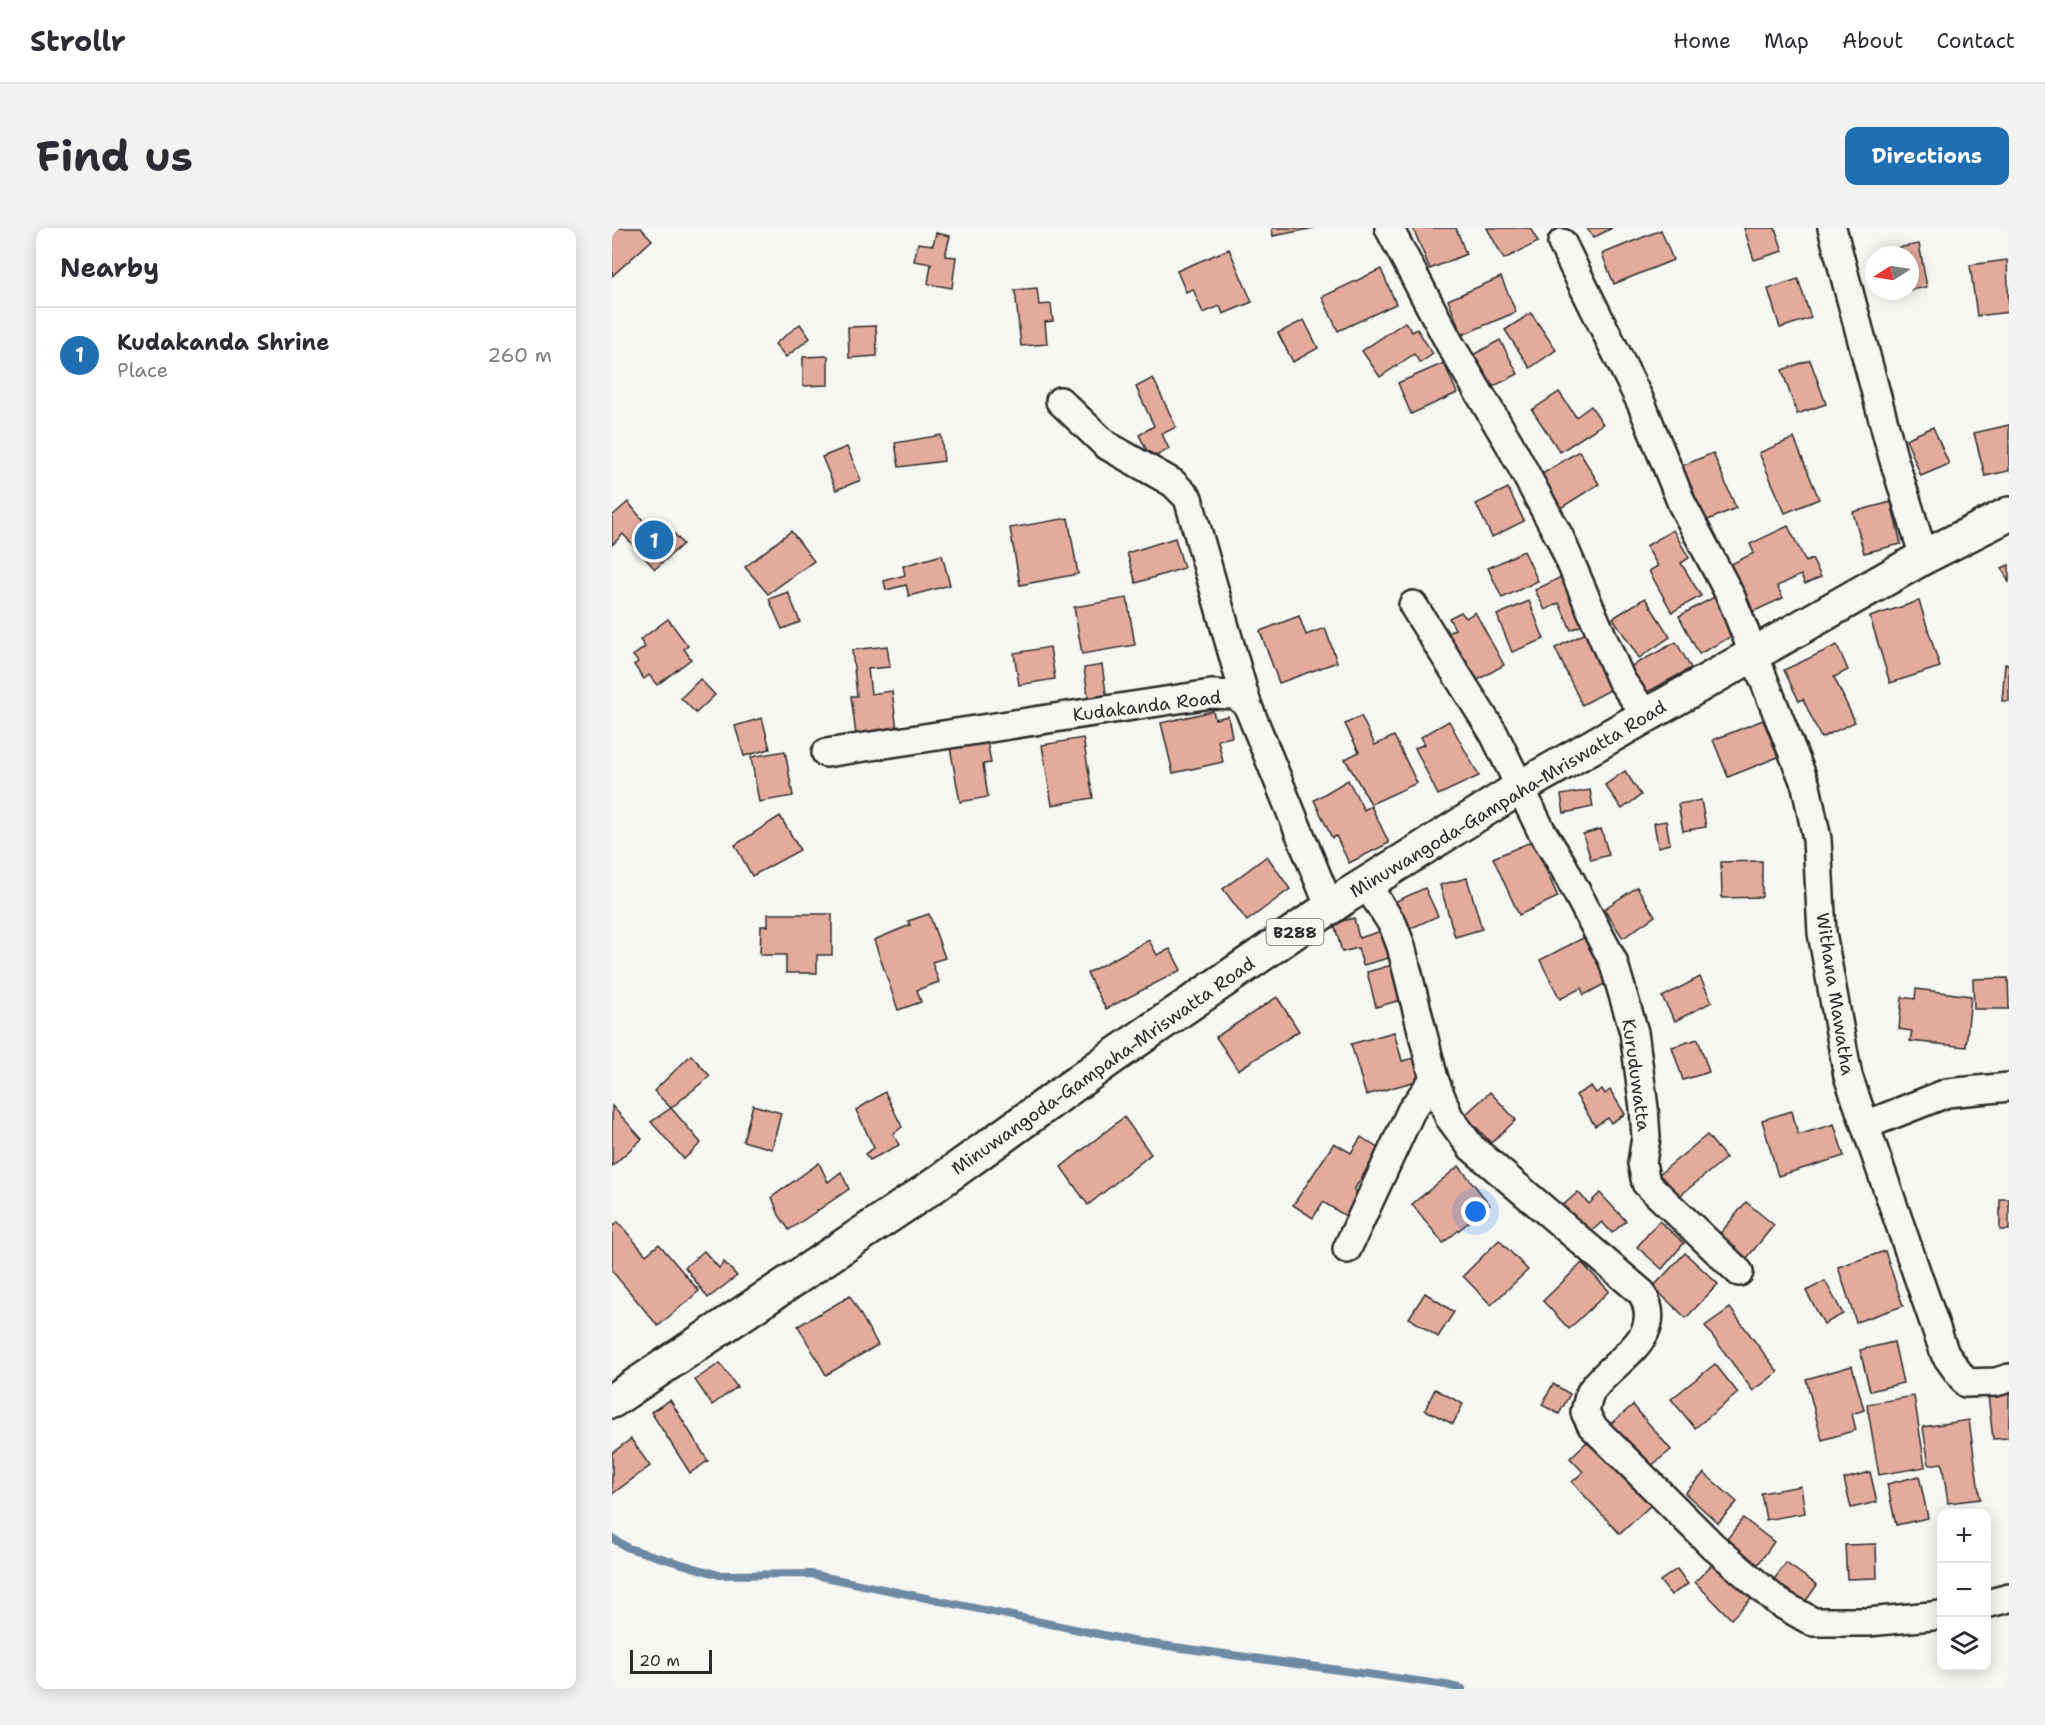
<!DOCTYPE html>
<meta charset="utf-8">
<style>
:root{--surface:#fff;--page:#f2f2f3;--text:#2b2b33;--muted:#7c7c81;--line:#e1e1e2;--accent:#1f6fb2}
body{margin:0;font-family:"Shantell Sans",sans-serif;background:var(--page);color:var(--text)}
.controls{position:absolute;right:18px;bottom:18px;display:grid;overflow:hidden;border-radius:12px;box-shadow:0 3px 15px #0003}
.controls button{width:54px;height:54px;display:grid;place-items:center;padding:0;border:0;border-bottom:2px solid var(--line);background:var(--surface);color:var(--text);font:30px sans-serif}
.compass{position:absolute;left:1253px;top:18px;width:54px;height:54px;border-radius:50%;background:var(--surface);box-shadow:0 3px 15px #0003;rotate:258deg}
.scale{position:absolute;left:18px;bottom:15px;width:82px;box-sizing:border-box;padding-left:6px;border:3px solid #2b2b2b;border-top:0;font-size:16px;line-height:21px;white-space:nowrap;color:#2b2b2b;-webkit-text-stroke:4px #f6f6f2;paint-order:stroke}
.you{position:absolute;left:864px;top:984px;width:21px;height:21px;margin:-15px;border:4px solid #fff;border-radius:50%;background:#1a73e8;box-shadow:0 0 0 9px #1a73e833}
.badge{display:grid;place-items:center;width:39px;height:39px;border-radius:50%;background:var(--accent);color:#fff;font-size:20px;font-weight:700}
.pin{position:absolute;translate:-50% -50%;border:3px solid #fff;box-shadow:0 2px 6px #0006}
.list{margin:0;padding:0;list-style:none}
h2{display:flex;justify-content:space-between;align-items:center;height:78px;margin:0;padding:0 24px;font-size:26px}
h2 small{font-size:20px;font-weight:400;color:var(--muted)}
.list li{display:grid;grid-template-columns:39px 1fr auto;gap:18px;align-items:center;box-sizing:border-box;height:96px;padding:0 24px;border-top:2px solid var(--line)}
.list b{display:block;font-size:22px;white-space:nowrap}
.list p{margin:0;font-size:20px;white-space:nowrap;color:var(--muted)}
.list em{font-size:20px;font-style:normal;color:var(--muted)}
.icon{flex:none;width:33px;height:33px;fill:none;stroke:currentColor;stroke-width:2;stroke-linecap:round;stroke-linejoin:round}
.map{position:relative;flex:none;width:1397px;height:1461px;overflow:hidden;border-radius:12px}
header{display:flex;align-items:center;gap:36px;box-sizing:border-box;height:84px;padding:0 30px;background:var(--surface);border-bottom:2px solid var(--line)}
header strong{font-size:28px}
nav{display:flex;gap:33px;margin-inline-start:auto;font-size:21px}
.intro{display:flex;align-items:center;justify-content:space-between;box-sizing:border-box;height:144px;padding:0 36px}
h1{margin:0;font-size:42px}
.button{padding:15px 27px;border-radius:12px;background:var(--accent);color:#fff;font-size:21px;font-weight:700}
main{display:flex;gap:36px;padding:0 36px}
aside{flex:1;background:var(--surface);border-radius:12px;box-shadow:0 3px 15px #0003}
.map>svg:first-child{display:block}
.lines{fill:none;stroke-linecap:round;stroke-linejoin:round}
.stream{stroke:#6d89a4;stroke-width:8}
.building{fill:#e4ab9d;stroke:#2b2b2b;stroke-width:1.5}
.minor-casing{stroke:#2b2b2b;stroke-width:32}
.major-casing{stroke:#2b2b2b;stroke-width:38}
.minor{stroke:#f6f6f2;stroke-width:27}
.major{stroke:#f6f6f2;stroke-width:33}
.labels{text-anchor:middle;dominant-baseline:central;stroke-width:4.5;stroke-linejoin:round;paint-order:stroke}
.shield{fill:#f6f6f2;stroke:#686867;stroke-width:1.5}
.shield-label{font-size:16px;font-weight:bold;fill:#2b2b2b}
.street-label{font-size:18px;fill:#2b2b2b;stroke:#f6f6f2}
</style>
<header>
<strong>Strollr</strong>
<nav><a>Home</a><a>Map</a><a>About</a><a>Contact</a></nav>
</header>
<div class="intro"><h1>Find us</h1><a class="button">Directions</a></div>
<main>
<aside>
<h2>Nearby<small></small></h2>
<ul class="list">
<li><span class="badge">1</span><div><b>Kudakanda Shrine</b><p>Place</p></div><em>260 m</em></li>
</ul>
</aside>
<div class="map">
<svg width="1397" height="1461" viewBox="0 0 1397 1461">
<rect width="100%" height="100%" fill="#f6f6f2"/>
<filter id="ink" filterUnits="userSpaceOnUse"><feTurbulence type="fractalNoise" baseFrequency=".0167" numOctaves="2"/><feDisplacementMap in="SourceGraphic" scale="12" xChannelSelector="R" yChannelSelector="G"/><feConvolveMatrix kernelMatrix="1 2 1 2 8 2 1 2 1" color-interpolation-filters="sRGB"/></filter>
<g filter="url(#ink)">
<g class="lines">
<path class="stream" d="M0 1310 16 1320 107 1347 199 1346 520 1413 834 1457 850 1461"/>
</g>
<g class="building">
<path d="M0 0H29L40 12 0 48Z"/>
<path d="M660 0H702L661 8Z"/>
<path d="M801 0H844L854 26 818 41Z"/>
<path d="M875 0H918L926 14 892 31Z"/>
<path d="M975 0H1000L981 10Z"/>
<path d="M1132 0H1163L1171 23 1142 32Z"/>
<path d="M1049 2 1061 32 1002 56 990 26Z"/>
<path d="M324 5 338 8 333 28 344 29 340 60 316 56 319 36 302 33 306 15 321 17Z"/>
<path d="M1307 16 1315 59 1298 62V27H1279L1278 21Z"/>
<path d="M617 21 640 74 611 86 608 78 591 85 581 61 574 64 565 43Z"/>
<path d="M1395 32 1397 84 1365 88 1358 37Z"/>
<path d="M769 41 784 76 726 103 710 69Z"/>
<path d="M889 49 904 84 850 107 836 72Z"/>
<path d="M1186 51 1199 90 1168 100 1156 61Z"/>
<path d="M425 60 427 77 439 76 441 93 433 94 435 116 409 118 403 62Z"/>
<path d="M919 85 944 122 918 140 893 102Z"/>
<path d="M692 92 706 120 681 134 666 105Z"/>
<path d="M793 94 800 104 805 101 821 126 808 135 802 126 768 149 750 123Z"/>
<path d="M188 96 198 110 174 129 163 116Z"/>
<path d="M264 98 265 128 237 130 236 99Z"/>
<path d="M888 112 906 146 874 162 857 129Z"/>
<path d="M216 128V157L191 158V129Z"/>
<path d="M1198 132 1214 176 1185 186 1170 142Z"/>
<path d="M832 135 845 165 799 186 786 155Z"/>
<path d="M541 150 564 199 550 206 557 221 539 231 527 207 542 198 524 159Z"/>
<path d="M947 164 964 189 979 178 991 196 948 224 920 182Z"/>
<path d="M1397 197V243L1373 248 1362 205Z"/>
<path d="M1321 199 1337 236 1309 248 1294 211Z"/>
<path d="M329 207 332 233 287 239 283 215Z"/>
<path d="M1182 210 1207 271 1173 285 1147 225Z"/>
<path d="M235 219 249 252 224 262 210 229Z"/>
<path d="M967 223 987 256 947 281 927 248Z"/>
<path d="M1101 225 1124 280 1089 295 1065 240Z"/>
<path d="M896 260 912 293 880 309 864 276Z"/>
<path d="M16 274 43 307 55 297 71 316 43 341 11 306 0 317V288Z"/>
<path d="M1279 274 1289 316 1252 325 1241 284Z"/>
<path d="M456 290 466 346 408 357 398 300Z"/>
<path d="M1176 298 1194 334 1200 331 1209 349 1193 356 1189 347 1165 358 1171 370 1138 385 1115 338 1142 325 1138 316Z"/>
<path d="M1061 302 1077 330 1069 335 1089 368 1060 384 1037 343 1046 338 1034 318Z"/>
<path d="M179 303 202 333 156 366 133 339Z"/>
<path d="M563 310 572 340 524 355 515 325Z"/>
<path d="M912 323 926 353 890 370 876 340Z"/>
<path d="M330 327 338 357 297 368 294 357 274 362 272 353 293 347 291 338Z"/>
<path d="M1397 337V355L1390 340Z"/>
<path d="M957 345 976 394 959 402 947 375 933 382 923 362Z"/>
<path d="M176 364 188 394 170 401 157 371Z"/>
<path d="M1104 368 1124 406 1087 426 1067 388Z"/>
<path d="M515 370 523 417 470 426 462 379Z"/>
<path d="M1033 370 1058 409 1027 430 1001 390Z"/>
<path d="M917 373 932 411 900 424 885 387Z"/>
<path d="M1307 373 1328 439 1278 455 1258 389Z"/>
<path d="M849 384 854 390 863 384 892 437 857 457 831 408 843 401 837 390Z"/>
<path d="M687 388 694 407 713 400 725 434 667 455 648 403Z"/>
<path d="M56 391 76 418 72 421 79 431 45 457 37 447 32 451 22 437 26 434 21 428 33 419 28 412Z"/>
<path d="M976 404 1002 460 970 477 943 420Z"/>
<path d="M1064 414 1079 440 1030 467 1016 440Z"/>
<path d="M1225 417 1236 442 1222 449 1243 494 1209 510 1191 471 1187 473 1172 442Z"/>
<path d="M275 418 278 439 256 441 259 466 280 463 285 502 244 507 239 468H245L240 422Z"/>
<path d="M438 419 443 451 407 457 402 425Z"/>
<path d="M1393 436H1397V473H1390Z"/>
<path d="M490 437 495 472 477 474 472 440Z"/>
<path d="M88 451 103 467 84 485 69 470Z"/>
<path d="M601 483 603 491 616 488 620 509 606 512 611 534 561 545 549 495Z"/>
<path d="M749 488 763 517 782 508 805 555 759 576 733 531 747 524 733 496Z"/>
<path d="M150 490 158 521 132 528 123 498Z"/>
<path d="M1151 492 1166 529 1116 549 1101 512Z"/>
<path d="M837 493 867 548 826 567 803 520 813 516 809 509Z"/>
<path d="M471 510 481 570 440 577 430 517Z"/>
<path d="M375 513 379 535 371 536 376 569 348 574 338 519Z"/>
<path d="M173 523 181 568 147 574 139 529Z"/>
<path d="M1013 543 1029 567 1010 581 993 557Z"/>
<path d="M736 552 752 582 759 578 777 615 737 635 724 608 720 610 702 572Z"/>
<path d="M978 562 981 579 952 585 949 567Z"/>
<path d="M1089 572 1094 599 1071 603 1066 576Z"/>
<path d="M168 588 188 622 140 648 123 617Z"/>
<path d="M1054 593 1058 616 1046 619 1042 595Z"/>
<path d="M989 601 997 627 979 632 971 606Z"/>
<path d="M921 613 946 669 907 687 881 630Z"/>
<path d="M655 628 678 661 635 693 611 661Z"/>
<path d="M1150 633V669L1110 670 1109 634Z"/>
<path d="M855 650 870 701 843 709 828 657Z"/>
<path d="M1025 659 1043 688 1011 710 992 681Z"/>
<path d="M813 660 826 688 793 703 780 675Z"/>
<path d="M156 686H220V727H205V745H174V727H148L149 698H156Z"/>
<path d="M317 686 333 730 320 734 327 754 305 762 309 774 286 782 262 712 298 697 296 693Z"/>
<path d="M742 690 747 710 776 701 784 728 751 737 746 720 730 724 722 695Z"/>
<path d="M975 708 998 753 972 767 969 760 948 771 928 732Z"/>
<path d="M537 712 545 727 558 721 569 742 494 781 475 745Z"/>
<path d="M780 737 789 772 764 779 755 744Z"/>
<path d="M1088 749 1100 774 1063 793 1050 769Z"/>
<path d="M1396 750 1397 781H1362L1361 751Z"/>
<path d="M1304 761 1359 768 1354 819 1298 813 1300 803 1287 801 1290 769 1303 771Z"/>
<path d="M665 769 687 803 626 842 604 809Z"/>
<path d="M782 804 790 833 809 828 815 850 754 867 739 816Z"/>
<path d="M1086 811 1097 844 1071 852 1060 819Z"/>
<path d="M79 827 98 848 59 880 42 863Z"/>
<path d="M979 858 984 865 990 861 993 866 998 862 1013 886 999 895 996 890 983 898 964 867Z"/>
<path d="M273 864 290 899 281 906 287 917 258 932 253 926 262 920 244 882Z"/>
<path d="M878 864 904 892 879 915 853 887Z"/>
<path d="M141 877 169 885 160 921 131 913Z"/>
<path d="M0 878 30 911 0 938Z"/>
<path d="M59 880 89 915 72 931 39 894Z"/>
<path d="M1180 883 1186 907 1222 896 1232 928 1166 948 1150 892Z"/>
<path d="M512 889 539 926 476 977 449 939Z"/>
<path d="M1095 907 1114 930 1064 971 1045 948Z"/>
<path d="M749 909 767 921 742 962 750 967 737 990 711 974 701 990 681 977 722 915 739 925Z"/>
<path d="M207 935 216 954 229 944 237 961 177 1002 167 987 160 969Z"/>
<path d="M847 938 878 977 831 1015 800 976Z"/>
<path d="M966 964 977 976 988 965 1014 993 1000 1005 990 994 975 1007 949 979Z"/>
<rect x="1388" y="971" width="9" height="31"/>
<path d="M1134 974 1162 997 1135 1030 1107 1007Z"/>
<path d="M1047 993 1072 1015 1050 1041 1025 1019Z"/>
<path d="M6 994 34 1027 47 1016 87 1063 46 1098 0 1043V999Z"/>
<path d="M887 1012 916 1042 879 1077 851 1048Z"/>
<path d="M92 1023 107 1040 112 1034 125 1048 96 1070 73 1039Z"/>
<path d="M1273 1023 1291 1078 1244 1094 1226 1039Z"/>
<path d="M1073 1025 1106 1056 1074 1090 1041 1059Z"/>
<path d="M970 1035 997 1063 957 1101 931 1073Z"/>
<path d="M1213 1053 1231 1086 1212 1096 1194 1063Z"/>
<path d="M813 1065 842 1084 826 1109 797 1090Z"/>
<path d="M238 1068 266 1117 214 1147 186 1098Z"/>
<path d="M1118 1080 1166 1144 1141 1163 1093 1098Z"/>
<path d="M1282 1114 1291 1155 1258 1163 1248 1122Z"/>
<path d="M108 1135 125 1159 100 1177 83 1152Z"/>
<path d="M1103 1136 1126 1165 1083 1200 1059 1171Z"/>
<path d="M1240 1138 1252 1182 1240 1186 1244 1202 1210 1212 1194 1151Z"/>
<path d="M941 1156 958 1166 947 1186 930 1177Z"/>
<path d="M823 1161 851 1176 841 1196 813 1182Z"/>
<path d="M1397 1165V1210L1381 1211 1376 1167Z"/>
<path d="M1302 1168 1313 1239 1267 1247 1255 1176Z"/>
<path d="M58 1172 96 1233 78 1245 39 1184Z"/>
<path d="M1021 1177 1059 1222 1034 1242 997 1197Z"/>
<path d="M1357 1192 1368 1271 1336 1275 1330 1235 1317 1237 1311 1199Z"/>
<path d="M979 1210 1040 1276 1008 1306 960 1254 971 1244 958 1230Z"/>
<path d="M19 1211 38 1238 0 1266V1225Z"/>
<path d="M1258 1244 1265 1274 1239 1280 1232 1251Z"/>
<path d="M1092 1245 1125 1274 1106 1295 1073 1265Z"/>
<path d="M1307 1248 1316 1290 1284 1297 1275 1256Z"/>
<path d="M1189 1258 1193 1285 1154 1292 1149 1265Z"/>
<path d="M1131 1290 1162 1314 1142 1342 1110 1318Z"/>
<path d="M1264 1316 1265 1350 1235 1351 1233 1317Z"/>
<path d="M1109 1327 1146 1364 1119 1391 1083 1354Z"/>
<path d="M1174 1335 1205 1357 1189 1380 1158 1357Z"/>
<path d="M1065 1341 1076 1356 1059 1367 1048 1353Z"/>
</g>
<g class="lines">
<defs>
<g id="minor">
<path d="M777 0 838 116 897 215 948 310 1009 452 1034 487"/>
<path d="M1220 0 1281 229 1312 329"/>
<path d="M950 15 1030 177 1070 276 1119 369 1194 558 1205 611 1210 705 1236 848 1333 1126 1354 1155 1384 1154 1397 1150"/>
<path d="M448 173 494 217 561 255 576 270 635 476"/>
<path d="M801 377 882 506 929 602 950 636 1001 733 1022 804 1032 880 1034 909 1030 935 1034 955 1127 1044"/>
<path d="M214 525 599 466 623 467 635 476 718 680"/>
<path d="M754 656 781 697 789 718 822 851 837 889 859 919 1030 1065C1055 1110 1003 1130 980 1162 976 1168 975 1177 973 1184L980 1198 1101 1318 1166 1374 1201 1394H1256L1330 1387"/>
<path d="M1254 897 1335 865 1397 859"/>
<path d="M735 1021 799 883 822 851"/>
<path d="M1374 1376 1397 1370"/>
</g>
<path id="major" d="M0 1173 320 959 499 830 733 669 909 559 1312 329 1397 286"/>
</defs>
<use href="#minor" class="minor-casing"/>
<use href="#major" class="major-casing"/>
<use href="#minor" class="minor"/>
<use href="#major" class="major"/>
</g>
</g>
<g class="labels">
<rect class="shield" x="654.5" y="691" width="57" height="26" rx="4.5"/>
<g class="shield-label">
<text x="683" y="704">B288</text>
</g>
<g class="street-label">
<text transform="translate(535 478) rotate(-7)">Kudakanda Road</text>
<text transform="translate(896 571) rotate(-31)">Minuwangoda-Gampaha-Mriswatta Road</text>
<text transform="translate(1223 766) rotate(81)">Withana Mawatha</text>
<text transform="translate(491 838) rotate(-35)">Minuwangoda-Gampaha-Mriswatta Road</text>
<text transform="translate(1024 847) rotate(82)">Kuruduwatta</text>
</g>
</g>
</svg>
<div class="controls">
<button>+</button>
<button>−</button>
<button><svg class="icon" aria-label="layers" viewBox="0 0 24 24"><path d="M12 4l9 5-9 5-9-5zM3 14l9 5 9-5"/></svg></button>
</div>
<svg class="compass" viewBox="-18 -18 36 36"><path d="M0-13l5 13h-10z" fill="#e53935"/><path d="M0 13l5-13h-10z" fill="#7c7c81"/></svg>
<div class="scale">20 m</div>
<div class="you"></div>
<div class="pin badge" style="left:42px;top:312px">1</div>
</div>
</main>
